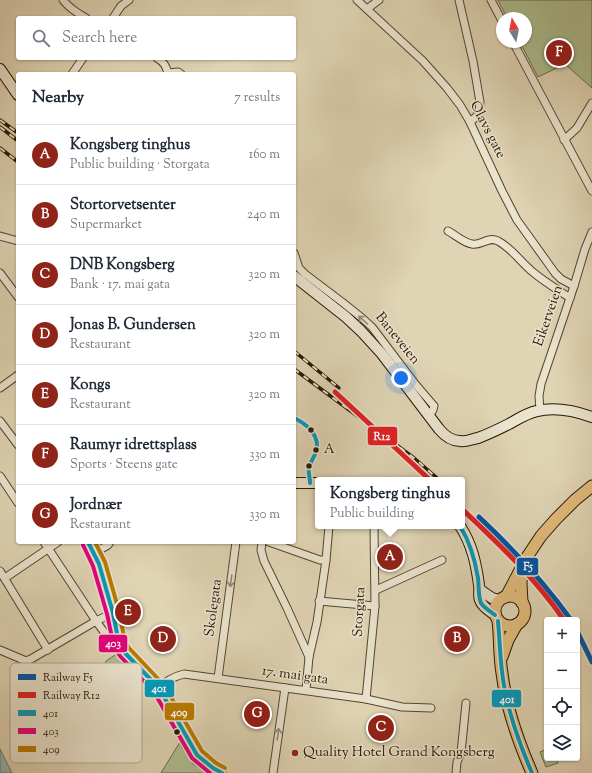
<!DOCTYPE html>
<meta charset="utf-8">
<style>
:root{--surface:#fff;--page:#f2f2f3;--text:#1f2937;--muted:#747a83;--line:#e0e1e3;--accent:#8f2418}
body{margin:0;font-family:"Sorts Mill Goudy",serif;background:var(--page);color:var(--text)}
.controls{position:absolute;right:12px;bottom:12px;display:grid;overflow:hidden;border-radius:4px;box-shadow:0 1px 3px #0004}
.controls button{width:36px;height:36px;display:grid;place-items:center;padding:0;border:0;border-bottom:1px solid var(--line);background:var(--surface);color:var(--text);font:20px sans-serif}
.compass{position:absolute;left:496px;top:12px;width:36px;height:36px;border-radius:50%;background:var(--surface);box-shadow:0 1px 3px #0004;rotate:350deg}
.you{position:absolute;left:401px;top:378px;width:14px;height:14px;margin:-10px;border:3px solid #fff;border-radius:50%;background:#1a73e8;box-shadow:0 0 0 6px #1a73e833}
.badge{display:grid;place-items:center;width:26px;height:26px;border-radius:50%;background:var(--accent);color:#fff;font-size:13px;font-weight:700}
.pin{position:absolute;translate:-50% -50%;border:2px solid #fff;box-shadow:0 1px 4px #0006}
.popup{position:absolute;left:315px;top:477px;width:150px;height:52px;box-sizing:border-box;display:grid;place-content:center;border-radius:4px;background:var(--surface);filter:drop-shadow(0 1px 3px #0005);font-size:13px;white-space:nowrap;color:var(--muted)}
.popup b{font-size:15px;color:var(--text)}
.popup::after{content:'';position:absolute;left:50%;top:100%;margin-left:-8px;border:8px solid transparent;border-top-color:var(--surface)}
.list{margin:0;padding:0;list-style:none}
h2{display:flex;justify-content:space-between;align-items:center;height:52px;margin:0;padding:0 16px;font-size:17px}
h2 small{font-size:13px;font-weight:400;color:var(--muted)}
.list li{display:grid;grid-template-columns:26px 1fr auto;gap:12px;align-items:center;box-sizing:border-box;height:60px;padding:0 16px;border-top:1px solid var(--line)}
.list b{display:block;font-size:15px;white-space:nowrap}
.list p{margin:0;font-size:13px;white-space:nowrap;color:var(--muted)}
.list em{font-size:13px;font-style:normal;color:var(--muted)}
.icon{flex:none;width:22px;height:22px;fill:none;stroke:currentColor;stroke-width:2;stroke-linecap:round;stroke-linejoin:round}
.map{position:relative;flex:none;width:592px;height:773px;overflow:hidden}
.search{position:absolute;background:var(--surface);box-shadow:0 1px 3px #0004;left:16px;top:16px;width:280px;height:44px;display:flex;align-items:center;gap:10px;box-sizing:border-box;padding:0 14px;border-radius:4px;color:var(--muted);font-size:15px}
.panel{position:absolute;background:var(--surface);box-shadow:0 1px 3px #0004;left:16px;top:72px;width:280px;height:472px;border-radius:4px}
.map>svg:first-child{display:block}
.green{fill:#adbe91;stroke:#6a6a49}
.water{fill:#97b6b6;stroke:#6a766e}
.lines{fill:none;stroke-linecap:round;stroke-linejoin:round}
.minor-casing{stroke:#54462e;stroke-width:9}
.secondary-casing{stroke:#261701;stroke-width:12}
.primary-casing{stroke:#261701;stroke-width:13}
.minor{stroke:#eae3ce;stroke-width:7}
.secondary{stroke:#eae3ce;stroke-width:10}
.primary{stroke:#e0ba7a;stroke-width:11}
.rail-casing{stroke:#261701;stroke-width:3.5}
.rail{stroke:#eae3ce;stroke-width:2;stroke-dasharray:6;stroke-linecap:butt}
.bus-1-casing{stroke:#eae3ce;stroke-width:7}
.bus-2-casing{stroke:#eae3ce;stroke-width:7}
.bus-3-casing{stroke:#eae3ce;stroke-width:7}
.bus-1{stroke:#049aba;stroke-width:4}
.bus-2{stroke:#e5007d;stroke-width:4}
.bus-3{stroke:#b87b00;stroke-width:4}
.rail-1-casing{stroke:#eae3ce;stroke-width:8}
.rail-2-casing{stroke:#eae3ce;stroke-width:8}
.rail-1{stroke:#0054a6;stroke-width:5}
.rail-2{stroke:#df2027;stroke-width:5}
.oneway{stroke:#928772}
.bus-dot{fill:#261701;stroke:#eae3ce;stroke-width:1.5}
.poi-dot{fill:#8f2418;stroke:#eae3ce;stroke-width:1.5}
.labels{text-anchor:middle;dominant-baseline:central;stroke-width:3;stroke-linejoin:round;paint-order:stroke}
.bus-label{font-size:13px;fill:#261701;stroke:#eae3ce;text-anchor:start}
.street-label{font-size:14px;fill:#261701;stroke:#eae3ce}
.poi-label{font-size:14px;fill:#261701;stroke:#eae3ce;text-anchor:start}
.key{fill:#eae3ce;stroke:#afa690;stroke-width:1}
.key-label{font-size:11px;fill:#261701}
.line-badge{stroke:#eae3ce;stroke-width:1.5}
.badge-label{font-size:11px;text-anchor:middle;font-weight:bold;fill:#fff}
</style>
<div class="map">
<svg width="592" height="773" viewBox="0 0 592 773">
<rect width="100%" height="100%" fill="#dfd4b4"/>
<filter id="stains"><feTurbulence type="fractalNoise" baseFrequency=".005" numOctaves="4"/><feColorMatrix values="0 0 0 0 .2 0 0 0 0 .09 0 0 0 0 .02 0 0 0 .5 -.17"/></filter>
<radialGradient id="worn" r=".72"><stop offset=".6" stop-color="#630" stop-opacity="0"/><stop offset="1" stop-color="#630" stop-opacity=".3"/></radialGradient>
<g class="green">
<path d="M498 0H592V88L565 64 538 77 520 42H526V18H507Z"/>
<path d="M115 655 135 676 134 684C127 684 122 686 117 691H115L113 692 111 702H107L86 678 104 666 106 661Z"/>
<path d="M43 713 74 733 57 760 26 740Z"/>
<path d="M180 742 181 746 193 764 209 773H161Z"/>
<path d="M547 749V758H556L558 763 546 767 540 752Z"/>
</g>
<path class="water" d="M0 749 12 773H0Z"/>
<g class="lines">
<defs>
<g id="minor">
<path d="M63 0C69 8 77 13 86 18"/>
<path d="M357 0 423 61 447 88 460 105 470 122 502 191 517 220 555 273 561 279 574 286"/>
<path d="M459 0 473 61 480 102 479 111 477 116 470 122"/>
<path d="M491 0 502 21"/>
<path d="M367 9 379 0"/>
<path d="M113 18 121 6 129 0"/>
<path d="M513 42 592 191"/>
<path d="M157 58C164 62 166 66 168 73L167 74"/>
<path d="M168 73 178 72 181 74"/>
<path d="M72 74 83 58"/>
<path d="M564 140 577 128 592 103"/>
<path d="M448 231C454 234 464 243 472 244 481 246 488 236 498 241 513 249 521 263 534 273 545 282 558 290 570 298"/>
<path d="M0 236 18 241"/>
<path d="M294 253 299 268 305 274 342 302 362 318 372 327 416 385 434 406 433 410 429 416"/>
<path d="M0 273 18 297"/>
<path d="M0 388 18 375"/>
<path d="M540 410 539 396 541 384 574 286 585 249 592 232"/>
<path d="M0 421 18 445"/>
<path d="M0 476 18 503"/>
<path d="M44 542 96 621 115 647 119 644"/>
<path d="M88 542 99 564 113 613 119 644 124 652 159 688 197 755 213 768 222 773"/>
<path d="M262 542 261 550 264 561 287 608 309 657"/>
<path d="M269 542 320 560H326"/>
<path d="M94 553 108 545 110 542"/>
<path d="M0 571 48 650"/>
<path d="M5 578 58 542"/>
<path d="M376 590 442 560"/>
<path d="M319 601 375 606"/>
<path d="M0 650 26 661 31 659 96 621 113 613"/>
<path d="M218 678 236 542"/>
<path d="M159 688C167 681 172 677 184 674L366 699 402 707 431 708"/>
<path d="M306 690 309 657 317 622 326 560 329 526"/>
<path d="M366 699 375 606 374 526"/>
<path d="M273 773 285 688"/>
<path d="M456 773 457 762 461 753 466 703"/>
</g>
<g id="secondary">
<path d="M0 69 18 95"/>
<path d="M294 276 346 317 361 331 382 354 439 429C444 435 452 441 460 441 466 442 472 439 478 438 489 434 499 429 509 424 518 419 527 413 537 411 555 407 575 411 592 417"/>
<path d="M294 483H318"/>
<path d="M460 526C472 544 476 563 479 585 480 590 478 596 480 600 482 607 490 611 495 615"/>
<path d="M480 590 492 598 500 600"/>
</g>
<g id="primary">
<path d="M522 570 521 583 522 603"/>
<circle cx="510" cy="611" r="15"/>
<path d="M506 597 527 557 541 536 556 519 575 500 592 486"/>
<path d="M498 621C500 638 499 656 502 673 506 708 518 741 532 773"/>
<path d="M502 657 508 640 517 624"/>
</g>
</defs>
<use href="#minor" class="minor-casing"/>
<use href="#secondary" class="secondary-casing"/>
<use href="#primary" class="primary-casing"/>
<use href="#minor" class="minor"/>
<use href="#secondary" class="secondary"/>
<use href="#primary" class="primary"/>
<defs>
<g id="rail">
<path d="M0 120 18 133"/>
<path d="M0 127 18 141"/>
<path d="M0 148 18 162"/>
<path d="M294 351 339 388"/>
<path d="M294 369 414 458 437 478"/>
</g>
</defs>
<use href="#rail" class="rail-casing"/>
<use href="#rail" class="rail"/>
<defs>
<g id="bus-1">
<path d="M294 418C307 424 321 436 316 452 314 458 310 462 309 467 308 472 310 478 310 483"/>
<path d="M460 526C470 542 475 560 478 578 479 586 478 596 481 603 484 608 490 611 495 615"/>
<path d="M88 542 99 564 113 613 119 644 124 652 159 688 197 755 213 768 222 773"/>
<path d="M498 621C500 643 500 664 504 685 509 716 520 745 532 773"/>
</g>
<path id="bus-2" d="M83 545 93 566 107 614 114 647 120 656 154 692 192 758 210 773"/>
<path id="bus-3" d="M95 542 105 562 119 611 125 642 129 648 164 685 202 751 216 763 225 768"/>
</defs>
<use href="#bus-1" class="bus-1-casing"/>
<use href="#bus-2" class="bus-2-casing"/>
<use href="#bus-3" class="bus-3-casing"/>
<use href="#bus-1" class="bus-1"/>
<use href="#bus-2" class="bus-2"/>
<use href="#bus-3" class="bus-3"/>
<defs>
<g id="rail-1">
<path d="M479 517C513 549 544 582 571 620"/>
<path d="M577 631 592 662"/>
</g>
<g id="rail-2">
<path d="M335 392 430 480"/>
<path d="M462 509C499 544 535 578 564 620"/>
</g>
</defs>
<use href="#rail-1" class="rail-1-casing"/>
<use href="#rail-2" class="rail-2-casing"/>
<use href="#rail-1" class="rail-1"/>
<use href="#rail-2" class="rail-2"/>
</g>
<defs><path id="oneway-shaft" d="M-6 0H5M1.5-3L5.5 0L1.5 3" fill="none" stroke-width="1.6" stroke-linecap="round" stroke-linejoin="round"/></defs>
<g class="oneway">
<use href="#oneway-shaft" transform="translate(363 320) rotate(-138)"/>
<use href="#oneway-shaft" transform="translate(231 581) rotate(98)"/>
<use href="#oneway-shaft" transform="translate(278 734) rotate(-82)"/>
</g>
<g class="bus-dot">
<circle cx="311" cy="430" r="3.5"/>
<circle cx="316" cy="450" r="3.5"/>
<circle cx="309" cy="466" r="3.5"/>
<circle cx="177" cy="732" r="3.5"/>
</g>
<circle class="poi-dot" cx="295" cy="753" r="4"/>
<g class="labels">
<g class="bus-label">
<text x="324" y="450">A</text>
</g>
<g class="street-label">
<text transform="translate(487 130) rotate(63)">Olavs gate</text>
<text transform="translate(549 316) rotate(-71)">Eikerveien</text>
<text transform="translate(397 339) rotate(51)">Baneveien</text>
<text transform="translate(214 608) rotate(-82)">Skolegata</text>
<text transform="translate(360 612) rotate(-87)">Storgata</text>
<text transform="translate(295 676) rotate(8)">17. mai gata</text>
</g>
<g class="poi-label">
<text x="303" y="753">Quality Hotel Grand Kongsberg</text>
</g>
</g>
<rect x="10" y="663" width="132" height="100" rx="6" class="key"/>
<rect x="18" y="674" width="18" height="6" fill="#0054a6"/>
<rect x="18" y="692" width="18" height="6" fill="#df2027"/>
<rect x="18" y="710" width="18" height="6" fill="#049aba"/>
<rect x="18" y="728" width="18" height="6" fill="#e5007d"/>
<rect x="18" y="746" width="18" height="6" fill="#b87b00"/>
<g class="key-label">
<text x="43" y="681">Railway F5</text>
<text x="43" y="699">Railway R12</text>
<text x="43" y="717">401</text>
<text x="43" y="735">403</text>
<text x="43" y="753">409</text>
</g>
<g class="line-badge">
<rect x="367" y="426" width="31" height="20" rx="4" fill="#df2027"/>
<rect x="516" y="557" width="23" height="19" rx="4" fill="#0054a6"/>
<rect x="98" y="634" width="30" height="19" rx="4" fill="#e5007d"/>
<rect x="144" y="679" width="31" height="19" rx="4" fill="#049aba"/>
<rect x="491" y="689" width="31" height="19" rx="4" fill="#049aba"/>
<rect x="164" y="702" width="31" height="19" rx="4" fill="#b87b00"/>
</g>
<g class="badge-label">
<text x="382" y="440">R12</text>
<text x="528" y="570">F5</text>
<text x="113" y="647">403</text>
<text x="159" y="692">401</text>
<text x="507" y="703">401</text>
<text x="179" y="716">409</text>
</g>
<rect width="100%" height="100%" filter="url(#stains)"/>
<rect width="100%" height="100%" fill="url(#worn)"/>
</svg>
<div class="controls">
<button>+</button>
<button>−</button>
<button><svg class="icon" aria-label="locate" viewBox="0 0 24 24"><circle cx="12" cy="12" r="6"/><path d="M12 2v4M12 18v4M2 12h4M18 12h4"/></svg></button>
<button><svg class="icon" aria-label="layers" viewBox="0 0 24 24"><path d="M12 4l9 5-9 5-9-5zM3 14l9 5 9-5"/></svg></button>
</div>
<svg class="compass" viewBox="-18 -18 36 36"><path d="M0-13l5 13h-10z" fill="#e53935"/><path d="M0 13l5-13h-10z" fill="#747a83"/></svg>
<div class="you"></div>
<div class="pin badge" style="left:390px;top:557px">A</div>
<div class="popup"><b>Kongsberg tinghus</b>Public building</div>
<div class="pin badge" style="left:457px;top:639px">B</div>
<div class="pin badge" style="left:381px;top:728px">C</div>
<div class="pin badge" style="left:163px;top:639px">D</div>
<div class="pin badge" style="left:128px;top:612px">E</div>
<div class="pin badge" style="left:559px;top:53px">F</div>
<div class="pin badge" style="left:257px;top:714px">G</div>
<div class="search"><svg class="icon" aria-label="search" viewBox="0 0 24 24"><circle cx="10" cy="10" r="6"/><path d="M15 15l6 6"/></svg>Search here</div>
<section class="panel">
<h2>Nearby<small>7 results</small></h2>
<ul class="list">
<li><span class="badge">A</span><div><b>Kongsberg tinghus</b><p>Public building · Storgata</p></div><em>160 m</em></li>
<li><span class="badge">B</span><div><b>Stortorvetsenter</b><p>Supermarket</p></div><em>240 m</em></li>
<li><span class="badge">C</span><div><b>DNB Kongsberg</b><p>Bank · 17. mai gata</p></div><em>320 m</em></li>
<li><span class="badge">D</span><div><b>Jonas B. Gundersen</b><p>Restaurant</p></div><em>320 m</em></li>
<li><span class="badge">E</span><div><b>Kongs</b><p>Restaurant</p></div><em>320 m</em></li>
<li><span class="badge">F</span><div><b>Raumyr idrettsplass</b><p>Sports · Steens gate</p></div><em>330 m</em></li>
<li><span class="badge">G</span><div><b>Jordnær</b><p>Restaurant</p></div><em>330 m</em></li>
</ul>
</section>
</div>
